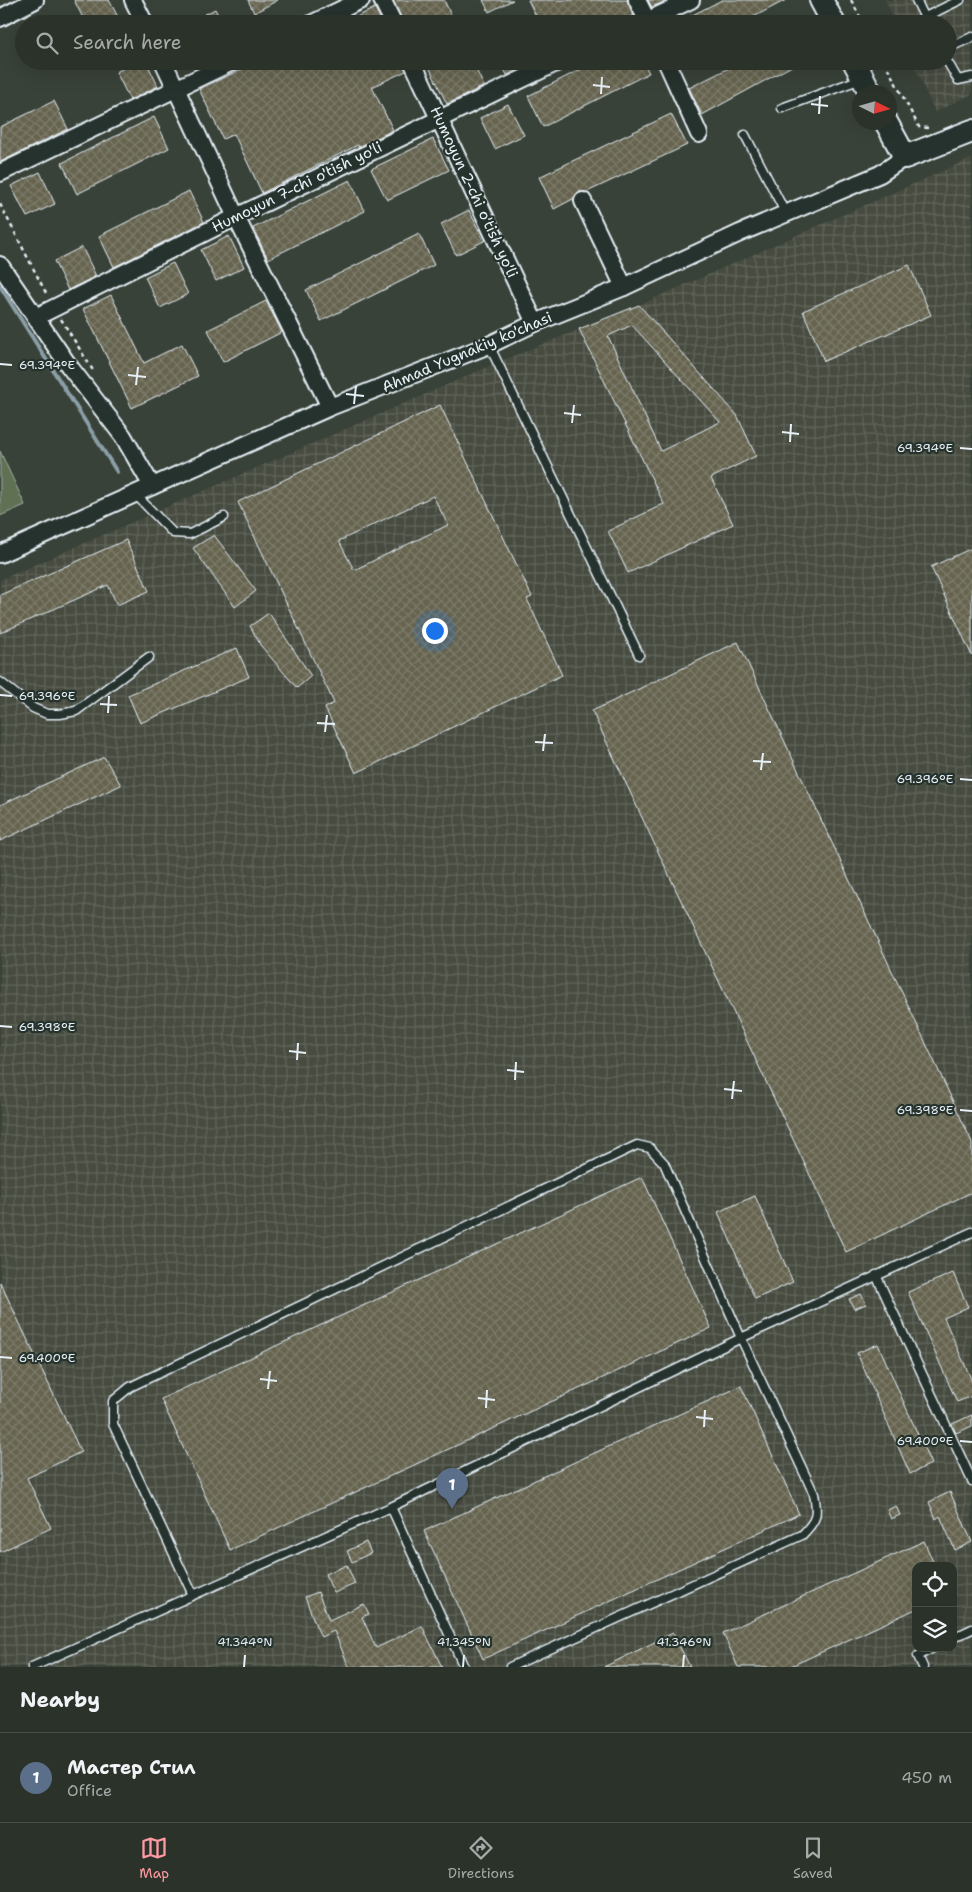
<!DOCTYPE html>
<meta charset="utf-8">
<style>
:root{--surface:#2b322a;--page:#373e36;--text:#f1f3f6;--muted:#a6aaa8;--line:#474d47;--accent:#ff9aa2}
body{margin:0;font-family:"Shantell Sans",sans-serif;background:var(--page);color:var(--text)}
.controls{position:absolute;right:15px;bottom:15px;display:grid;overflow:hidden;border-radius:10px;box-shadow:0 5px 20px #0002}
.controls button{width:45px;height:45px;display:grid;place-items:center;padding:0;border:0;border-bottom:1px solid var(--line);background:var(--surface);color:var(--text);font:25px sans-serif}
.compass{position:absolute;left:852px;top:85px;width:45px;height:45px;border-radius:50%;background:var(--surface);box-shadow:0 5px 20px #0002;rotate:95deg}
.you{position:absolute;left:434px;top:630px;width:18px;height:18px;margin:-12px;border:4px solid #fff;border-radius:50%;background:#1a73e8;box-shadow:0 0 0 8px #1a73e833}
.badge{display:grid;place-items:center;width:32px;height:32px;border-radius:50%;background:var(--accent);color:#fff;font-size:16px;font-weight:700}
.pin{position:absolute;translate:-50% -41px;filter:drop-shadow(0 1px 2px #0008)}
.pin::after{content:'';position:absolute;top:26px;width:18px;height:15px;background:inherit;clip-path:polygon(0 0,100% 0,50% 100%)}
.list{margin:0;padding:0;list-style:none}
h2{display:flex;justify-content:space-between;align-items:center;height:65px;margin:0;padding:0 20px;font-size:21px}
h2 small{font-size:16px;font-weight:400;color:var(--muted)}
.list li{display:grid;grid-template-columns:32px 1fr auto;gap:15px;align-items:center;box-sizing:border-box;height:90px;padding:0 20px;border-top:1px solid var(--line)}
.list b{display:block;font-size:19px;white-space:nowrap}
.list p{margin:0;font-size:16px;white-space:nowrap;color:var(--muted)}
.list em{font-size:16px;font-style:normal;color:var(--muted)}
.icon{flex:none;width:28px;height:28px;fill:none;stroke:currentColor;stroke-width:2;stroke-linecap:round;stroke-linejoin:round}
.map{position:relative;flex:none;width:972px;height:1667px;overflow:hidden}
.search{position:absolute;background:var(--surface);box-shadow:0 5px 20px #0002;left:15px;right:15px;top:15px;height:55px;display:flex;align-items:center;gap:12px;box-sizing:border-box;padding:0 18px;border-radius:28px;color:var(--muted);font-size:19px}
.sheet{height:155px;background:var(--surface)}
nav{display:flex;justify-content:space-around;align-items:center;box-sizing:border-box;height:70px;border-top:1px solid var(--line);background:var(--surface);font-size:14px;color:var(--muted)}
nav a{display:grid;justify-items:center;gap:2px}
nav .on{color:var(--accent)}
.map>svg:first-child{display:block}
.industrial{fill:url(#industrial-grid);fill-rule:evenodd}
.garden{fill:#5e7052;stroke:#a3b0a5}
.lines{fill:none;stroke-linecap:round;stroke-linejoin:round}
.stream{stroke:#8a9fa8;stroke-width:4}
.building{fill:url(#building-cross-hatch);stroke:#e8f1f8;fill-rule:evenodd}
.lane-casing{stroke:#e8f1f8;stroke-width:11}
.street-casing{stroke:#e8f1f8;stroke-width:20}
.secondary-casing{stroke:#e8f1f8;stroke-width:26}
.path{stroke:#e8f1f8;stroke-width:2.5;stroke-dasharray:4 4;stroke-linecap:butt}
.lane{stroke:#26332d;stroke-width:8}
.street{stroke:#26332d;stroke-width:16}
.secondary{stroke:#26332d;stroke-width:22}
.ticks{fill:none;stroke:#e8f1f8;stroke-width:2}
.labels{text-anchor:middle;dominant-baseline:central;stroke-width:4.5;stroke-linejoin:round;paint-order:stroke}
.street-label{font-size:15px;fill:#e8f1f8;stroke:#26332d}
.ticks-label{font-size:12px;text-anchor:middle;fill:#e8f1f8;stroke:#26332d;stroke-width:4.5;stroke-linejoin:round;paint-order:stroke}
</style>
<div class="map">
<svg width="972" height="1667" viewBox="0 0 972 1667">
<defs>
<pattern id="industrial-grid" width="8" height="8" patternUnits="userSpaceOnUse" patternTransform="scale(1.25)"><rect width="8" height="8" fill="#464c3f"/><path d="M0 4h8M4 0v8" fill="none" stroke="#61665c"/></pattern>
<pattern id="building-cross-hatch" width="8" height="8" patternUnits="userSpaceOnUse" patternTransform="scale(1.25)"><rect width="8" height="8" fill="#666450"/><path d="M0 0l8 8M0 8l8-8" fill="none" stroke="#7c7b6a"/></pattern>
</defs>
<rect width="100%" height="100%" fill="#394238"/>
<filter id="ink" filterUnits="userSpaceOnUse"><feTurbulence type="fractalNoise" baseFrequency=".02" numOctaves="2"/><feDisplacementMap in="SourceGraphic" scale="10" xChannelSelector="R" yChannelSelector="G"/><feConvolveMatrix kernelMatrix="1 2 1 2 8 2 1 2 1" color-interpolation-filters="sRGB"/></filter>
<g filter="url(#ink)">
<g class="industrial">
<path d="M885 0H972V94L935 112 912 61H948V24H896Z"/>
<path d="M972 158V1667H0V580L499 362 639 305ZM916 1566H953V1648H916Z"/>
</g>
<path class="garden" d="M0 451 25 505 0 516Z"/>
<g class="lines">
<path class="stream" d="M0 286 117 472"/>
</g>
<g class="building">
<path d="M74 0H109L118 17 104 24H86Z"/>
<path d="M248 0H278L254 13Z"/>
<path d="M393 0H444L455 24H404Z"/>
<path d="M483 0H513L489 12Z"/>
<path d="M528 0H627L634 15 616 24H540Z"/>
<path d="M648 0H668L652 7Z"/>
<path d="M722 0H786L740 24H675Z"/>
<path d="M375 8 383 24H342Z"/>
<path d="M215 9 223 24H187Z"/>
<path d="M138 61H146L158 86 130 100 116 72Z"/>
<path d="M260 61H402L406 71 372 87 393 130 359 147 358 145 262 193 234 134 223 139 199 89Z"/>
<path d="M426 61H472L484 86 447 104Z"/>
<path d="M500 61H536L507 75Z"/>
<path d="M597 61H643L649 73 543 127 528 96Z"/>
<path d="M743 61H801L702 115 689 88Z"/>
<path d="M54 101 68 129 0 162V127Z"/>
<path d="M508 104 524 135 495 149 480 118Z"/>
<path d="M671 114 687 145 587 192H578L573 199 554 209 539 177Z"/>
<path d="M154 117 169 148 77 194 62 163Z"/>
<path d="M433 139 449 170 387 200 371 169Z"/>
<path d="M40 172 55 204 27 217 11 186Z"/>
<path d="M350 180 365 211 268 259 253 228Z"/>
<path d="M189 191 204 222 114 267 99 236Z"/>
<path d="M469 210 484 241 456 255 441 224Z"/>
<path d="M419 234 434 265 321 321 306 290Z"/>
<path d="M229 236 244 267 216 281 201 250Z"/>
<path d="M82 247 96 276 68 290 54 261Z"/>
<path d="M173 263 188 294 160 308 145 277Z"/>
<path d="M909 265 931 315 824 361 803 311Z"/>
<path d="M111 295 144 363 182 344 198 376 132 408 83 309Z"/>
<path d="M266 301 282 332 223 362 208 330Z"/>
<path d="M639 305 737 415 756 456 711 478 733 524 628 573 608 531 664 504 579 329ZM632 325 720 422 661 451 608 336Z"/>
<path d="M440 405 532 597 527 599 562 675 356 773 325 708 334 703 238 502ZM433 496 448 525 354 570 339 541Z"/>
<path d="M214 535 256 591 235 607 193 548Z"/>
<path d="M126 540 149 591 117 605 108 585 0 633V595Z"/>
<path d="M972 548V656L931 567Z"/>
<path d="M269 613 311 676 297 688 261 646 250 626Z"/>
<path d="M738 642 972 1142V1192L846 1252 592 711Z"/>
<path d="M237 648 249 677 140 723 128 695Z"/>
<path d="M104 757 121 785 0 841V805Z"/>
<path d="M642 1177 711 1328 230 1550 161 1399Z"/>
<path d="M755 1196 793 1282 755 1299 718 1212Z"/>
<path d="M953 1273 968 1307 944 1318 972 1381V1396L957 1402 908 1292Z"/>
<path d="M0 1282 81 1452 27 1478 51 1528 0 1552Z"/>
<path d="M861 1294 866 1304 854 1309 849 1299Z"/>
<path d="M878 1344 931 1464 910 1474 857 1353Z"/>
<path d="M741 1386 799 1514 483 1659 424 1531Z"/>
<path d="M972 1415V1426L956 1433 952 1424Z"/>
<path d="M950 1492 972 1542 955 1550 940 1516 936 1519 929 1502Z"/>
<path d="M896 1506 900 1515 891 1519 887 1510Z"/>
<path d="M924 1541 935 1566H916V1609L789 1667H738L723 1633Z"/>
<path d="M366 1542 371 1553 352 1562 347 1551Z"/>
<path d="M347 1565 355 1584 334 1593 325 1574Z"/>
<path d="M318 1592 329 1620 364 1604 369 1614 362 1617 376 1648 422 1626 442 1667H349L334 1631 321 1637 316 1626 305 1597Z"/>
<path d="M673 1633 690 1667H604Z"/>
</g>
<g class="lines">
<defs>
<g id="lane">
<path d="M916 0 928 24"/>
<path d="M925 17 960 0"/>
<path d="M948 48 972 37"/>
<path d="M947 61 958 80 972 77"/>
<path d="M782 108 861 79"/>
<path d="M745 135 786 214"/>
<path d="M489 345 639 655"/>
<path d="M135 494 173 533 190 534 224 517"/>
<path d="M0 682 33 708 47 714H60L76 711 149 657"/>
<path d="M876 1275 972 1481"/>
<path d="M391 1507 464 1667"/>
<path d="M193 1595 113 1424V1401L130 1387 637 1145 650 1148 664 1163 741 1338 814 1494C818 1515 817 1520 802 1535L510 1667"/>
<path d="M953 1638 972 1629"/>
<path d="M32 1667 391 1507 741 1338 972 1232"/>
<path d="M923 1667 918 1656 933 1648"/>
</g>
<g id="street">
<path d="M133 0 145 24"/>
<path d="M382 0 394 24"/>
<path d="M637 0 649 24"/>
<path d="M0 18 35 0"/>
<path d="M311 24 361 0"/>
<path d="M640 24 691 0"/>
<path d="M163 61 236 217 330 407"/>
<path d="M412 61 535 323"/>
<path d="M666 61 699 134"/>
<path d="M0 173 234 61"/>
<path d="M583 201 624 287"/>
<path d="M0 265 69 366 123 436 152 486"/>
<path d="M36 317 236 217 560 61"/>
<path d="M0 554 330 407 489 345 535 323 624 287 740 233 880 174 905 157"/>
</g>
<g id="secondary">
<path d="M821 0 834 24"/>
<path d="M854 61 870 92"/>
<path d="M886 122 905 157 972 131"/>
</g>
</defs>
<use href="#lane" class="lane-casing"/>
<use href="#street" class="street-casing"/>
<use href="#secondary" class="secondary-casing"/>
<g class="path">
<path d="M851 0 864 24"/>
<path d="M884 61 919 127 928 128"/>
<path d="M0 204 47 295"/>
<path d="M61 319 94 372"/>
</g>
<use href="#lane" class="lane"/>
<use href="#street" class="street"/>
<use href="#secondary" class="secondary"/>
</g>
</g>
<path class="ticks" d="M593 85 610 87M601 94 602 77M811 104 828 106M819 114 820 96M0 364 12 365M128 375 146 377M136 385 138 367M346 394 364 396M354 404 356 386M564 413 581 415M572 423 574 405M782 432 799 434M790 442 791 424M960 448 972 449M0 695 12 696M100 704 117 705M108 713 109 696M317 723 335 724M325 732 327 715M535 742 553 743M543 751 545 734M753 761 771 762M761 770 763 753M960 779 972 780M0 1026 12 1027M289 1051 306 1053M297 1060 298 1043M507 1070 524 1072M515 1080 516 1062M724 1089 742 1091M732 1099 734 1081M960 1110 972 1111M0 1357 12 1358M260 1379 277 1381M268 1389 270 1371M478 1398 495 1400M486 1408 487 1390M696 1417 713 1419M704 1427 705 1410M960 1441 972 1442M244 1667 245 1655M463 1667 464 1655M683 1667 684 1655"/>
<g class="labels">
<g class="street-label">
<text transform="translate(297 187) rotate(-26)">Humoyun 7-chi o'tish yo'li</text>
<text transform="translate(474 192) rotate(65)">Humoyun 2-chi o'tish yo'li</text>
<text transform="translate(467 352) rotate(-23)">Ahmad Yugnakiy ko'chasi</text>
</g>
</g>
<g class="ticks-label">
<text x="47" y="369">69.394°E</text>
<text x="925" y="452">69.394°E</text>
<text x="47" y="700">69.396°E</text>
<text x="925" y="783">69.396°E</text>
<text x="47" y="1031">69.398°E</text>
<text x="925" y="1114">69.398°E</text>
<text x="47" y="1362">69.400°E</text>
<text x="925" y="1445">69.400°E</text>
<text x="245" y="1646">41.344°N</text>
<text x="464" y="1646">41.345°N</text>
<text x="684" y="1646">41.346°N</text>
</g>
</svg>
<div class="controls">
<button><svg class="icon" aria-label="locate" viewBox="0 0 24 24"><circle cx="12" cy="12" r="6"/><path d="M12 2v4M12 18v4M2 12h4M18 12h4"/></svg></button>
<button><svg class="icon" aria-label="layers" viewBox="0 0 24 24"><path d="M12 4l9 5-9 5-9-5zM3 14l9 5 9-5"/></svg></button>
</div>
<svg class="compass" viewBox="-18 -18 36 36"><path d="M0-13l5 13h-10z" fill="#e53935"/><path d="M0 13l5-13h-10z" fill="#a6aaa8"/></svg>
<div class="you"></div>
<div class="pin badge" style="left:452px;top:1509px;background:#5c6f8a">1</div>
<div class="search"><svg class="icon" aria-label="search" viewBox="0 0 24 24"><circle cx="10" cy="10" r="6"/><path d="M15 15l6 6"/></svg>Search here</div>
</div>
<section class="sheet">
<h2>Nearby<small></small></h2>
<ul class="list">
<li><span class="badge" style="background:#5c6f8a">1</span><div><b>Мастер Стил</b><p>Office</p></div><em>450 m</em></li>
</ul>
</section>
<nav>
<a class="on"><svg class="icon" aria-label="map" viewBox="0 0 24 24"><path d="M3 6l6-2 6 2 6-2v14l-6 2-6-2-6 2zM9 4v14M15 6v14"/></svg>Map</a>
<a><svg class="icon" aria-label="directions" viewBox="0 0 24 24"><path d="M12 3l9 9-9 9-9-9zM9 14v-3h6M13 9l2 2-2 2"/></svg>Directions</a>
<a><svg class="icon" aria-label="saved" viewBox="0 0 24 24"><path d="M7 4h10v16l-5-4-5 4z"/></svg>Saved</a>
</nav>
